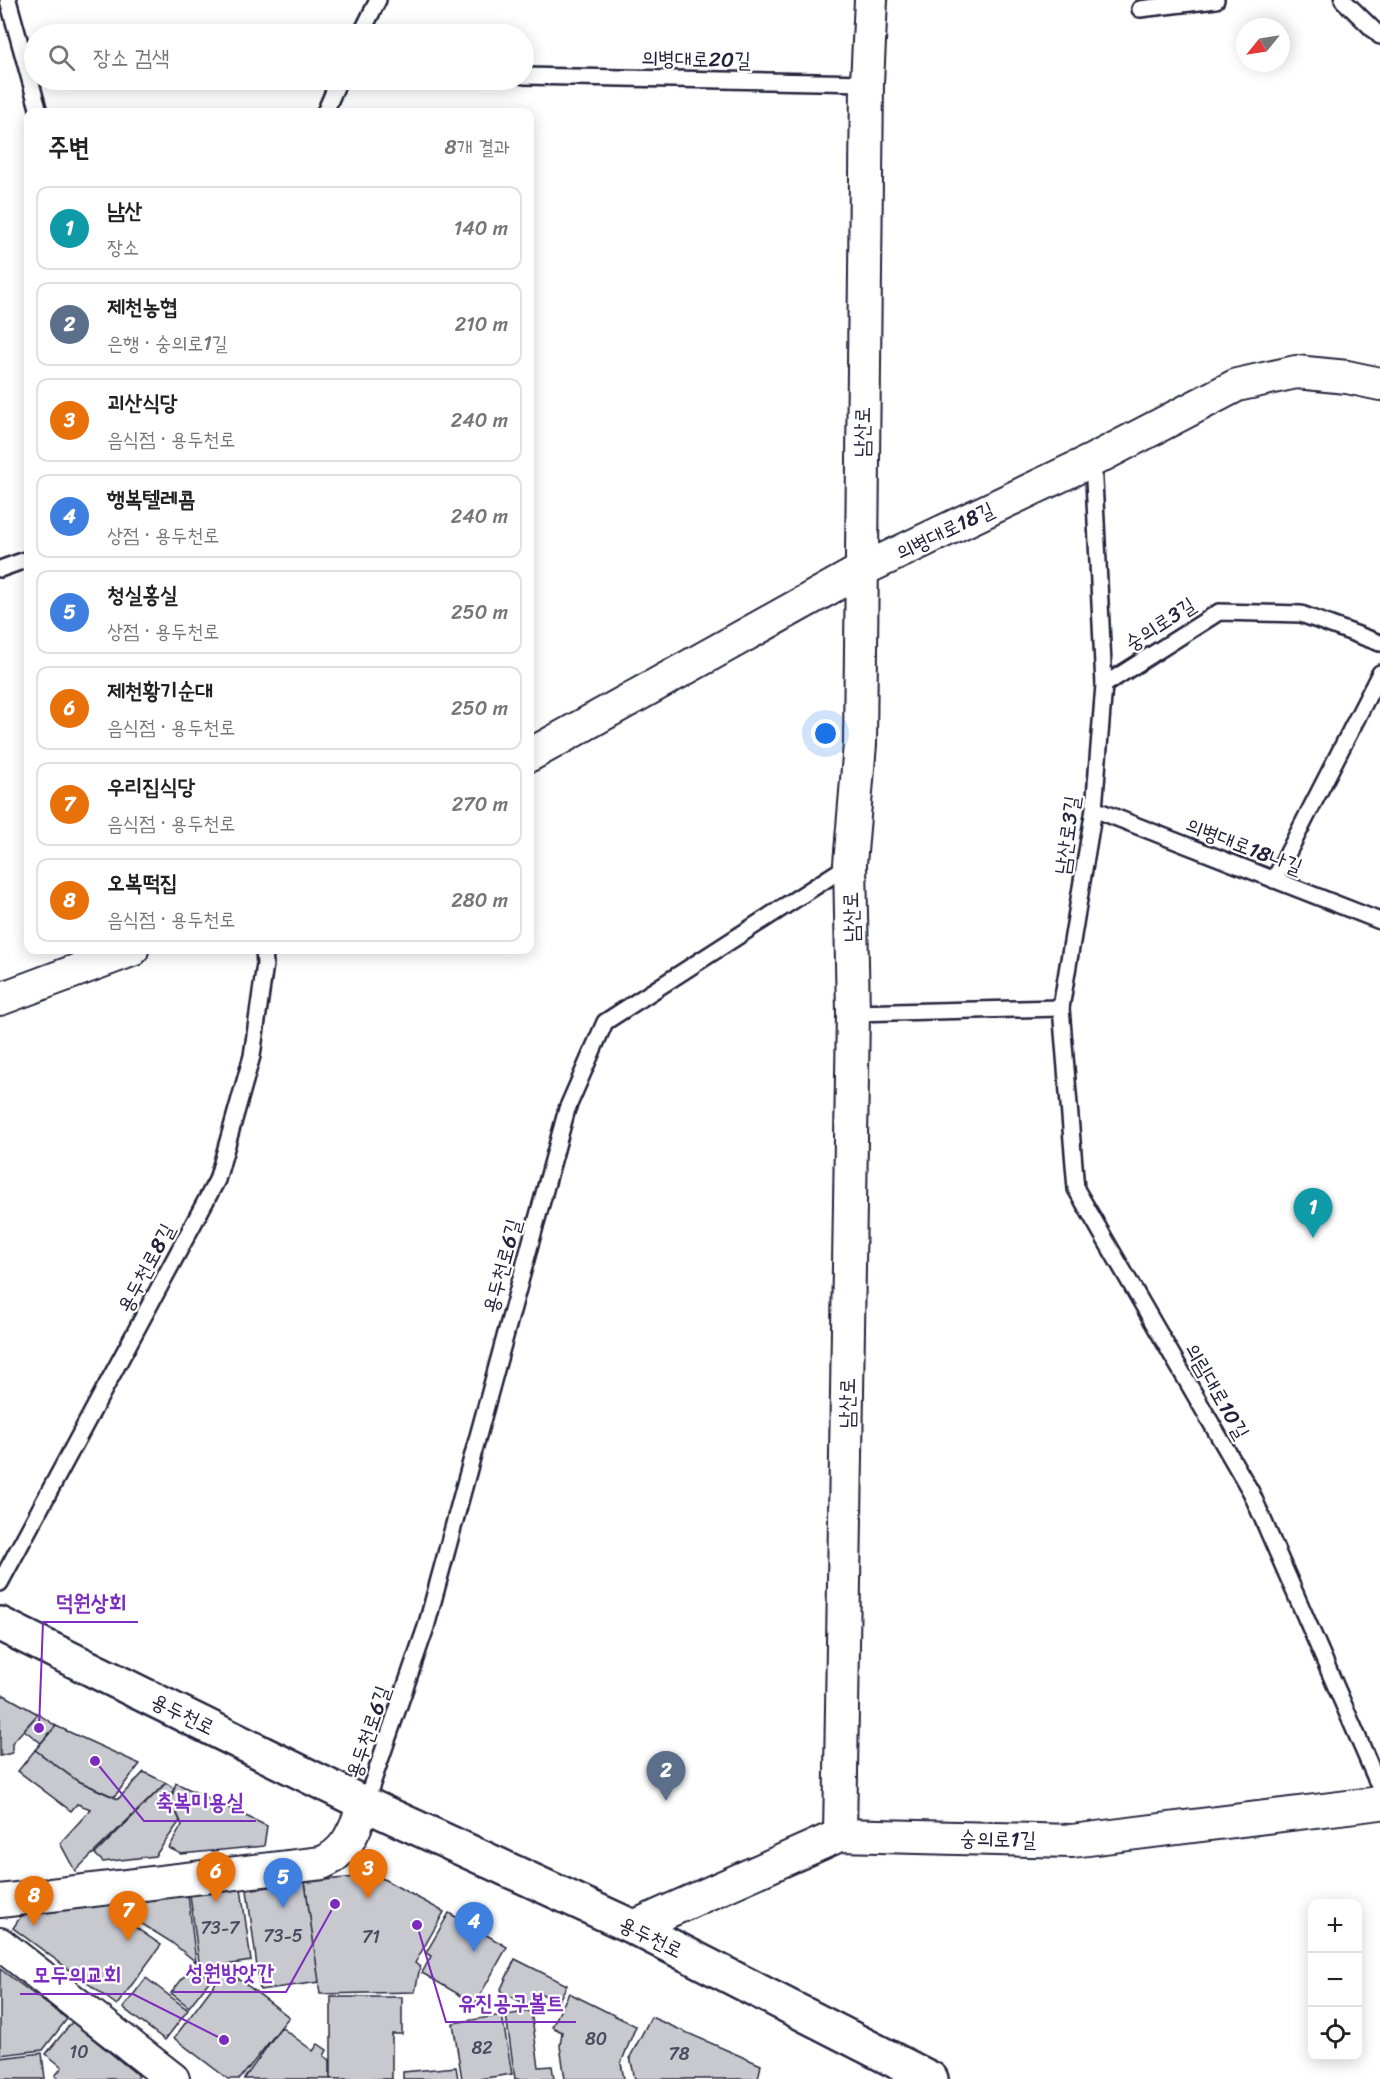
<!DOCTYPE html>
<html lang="ko">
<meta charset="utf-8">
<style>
:root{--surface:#fff;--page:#f6f6f6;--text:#222;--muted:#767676;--line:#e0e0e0;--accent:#db2777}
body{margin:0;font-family:Sriracha,"Poor Story",sans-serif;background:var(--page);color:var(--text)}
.controls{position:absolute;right:18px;bottom:18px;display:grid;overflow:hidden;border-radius:12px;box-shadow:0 3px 15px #0003}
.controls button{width:54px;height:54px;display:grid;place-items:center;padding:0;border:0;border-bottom:2px solid var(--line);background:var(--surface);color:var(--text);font:30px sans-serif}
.compass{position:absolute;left:1236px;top:18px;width:54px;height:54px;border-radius:50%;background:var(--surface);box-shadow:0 3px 15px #0003;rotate:240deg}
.you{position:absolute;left:826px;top:734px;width:21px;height:21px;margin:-15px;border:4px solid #fff;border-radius:50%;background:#1a73e8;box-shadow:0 0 0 9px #1a73e833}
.badge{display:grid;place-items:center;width:39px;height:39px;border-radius:50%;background:var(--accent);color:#fff;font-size:20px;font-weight:700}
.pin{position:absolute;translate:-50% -50px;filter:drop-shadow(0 2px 3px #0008)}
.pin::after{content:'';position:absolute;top:32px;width:21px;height:18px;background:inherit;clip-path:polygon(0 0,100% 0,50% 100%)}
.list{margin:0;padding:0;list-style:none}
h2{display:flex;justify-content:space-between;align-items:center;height:78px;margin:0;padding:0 24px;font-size:26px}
h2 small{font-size:20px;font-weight:400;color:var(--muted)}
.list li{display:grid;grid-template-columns:39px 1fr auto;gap:18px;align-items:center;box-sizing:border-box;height:84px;margin:0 12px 12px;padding:0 12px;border:2px solid var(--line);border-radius:12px}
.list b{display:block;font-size:22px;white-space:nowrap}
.list p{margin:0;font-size:20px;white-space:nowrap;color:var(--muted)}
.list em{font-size:20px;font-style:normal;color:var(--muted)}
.icon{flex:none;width:33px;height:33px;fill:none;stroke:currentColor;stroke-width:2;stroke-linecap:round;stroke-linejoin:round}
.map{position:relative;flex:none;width:1380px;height:2079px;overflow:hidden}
.search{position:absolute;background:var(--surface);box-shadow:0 3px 15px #0003;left:24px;top:24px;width:510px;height:66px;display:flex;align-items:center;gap:15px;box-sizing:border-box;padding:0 21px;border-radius:33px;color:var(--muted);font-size:22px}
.panel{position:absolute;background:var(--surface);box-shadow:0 3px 15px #0003;left:24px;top:108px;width:510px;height:846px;border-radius:12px}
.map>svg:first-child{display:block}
.building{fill:#c8c8cf;stroke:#22223b;stroke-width:1.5}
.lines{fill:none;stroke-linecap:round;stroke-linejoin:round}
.service-casing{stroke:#22223b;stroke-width:20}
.minor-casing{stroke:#22223b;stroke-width:36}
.tertiary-casing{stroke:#22223b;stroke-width:38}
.service{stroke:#fff;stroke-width:15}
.minor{stroke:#fff;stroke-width:32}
.tertiary{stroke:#fff;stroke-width:33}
.labels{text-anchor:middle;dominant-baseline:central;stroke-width:4.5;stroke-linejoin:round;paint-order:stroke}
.number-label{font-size:18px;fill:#4c4c60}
.street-label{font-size:21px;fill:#22223b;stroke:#fff}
.leader{fill:none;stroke:#7b2cbf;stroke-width:2}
.callout-dot{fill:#7b2cbf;stroke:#fff;stroke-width:2}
.callout-label{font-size:22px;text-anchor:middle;font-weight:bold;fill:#7b2cbf;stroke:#fff;stroke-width:4.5;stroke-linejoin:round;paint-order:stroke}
</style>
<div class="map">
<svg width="1380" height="2079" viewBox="0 0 1380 2079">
<rect width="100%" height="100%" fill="#fff"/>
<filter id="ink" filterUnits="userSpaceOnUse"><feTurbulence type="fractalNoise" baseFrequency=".0167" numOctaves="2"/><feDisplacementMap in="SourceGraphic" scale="12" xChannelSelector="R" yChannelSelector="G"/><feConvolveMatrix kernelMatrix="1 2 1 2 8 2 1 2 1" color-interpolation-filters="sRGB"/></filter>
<g filter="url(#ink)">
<g class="building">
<path d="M4 1695 38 1714 12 1743V1753L0 1756V1699Z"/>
<path d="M38 1714 56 1726 41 1743 24 1730Z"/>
<path d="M56 1726 140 1764 114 1797 76 1780 35 1750Z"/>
<path d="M35 1750 76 1780 118 1799 144 1772 166 1783 75 1871 60 1843 91 1809 77 1804 71 1811 18 1771Z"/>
<path d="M166 1783 174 1788 171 1799 180 1821 155 1856 103 1862 95 1854Z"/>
<path d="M176 1783 267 1826 264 1846 181 1854 169 1848 182 1825 171 1799Z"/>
<path d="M376 1875 444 1912 415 1963 420 1967 415 1992 320 1994 305 1882Z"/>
<path d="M305 1882 319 1982 260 1990 247 1890Z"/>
<path d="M241 1888 251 1961 200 1969 190 1895Z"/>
<path d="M188 1895 196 1962 171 1942 139 1922 135 1901Z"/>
<path d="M132 1898 135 1927 161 1945 117 2005 13 1928 23 1913Z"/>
<path d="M449 1913 507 1947 475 2004 422 1973 431 1956 426 1953Z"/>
<path d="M515 1959 567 1985 558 2002 538 1992 531 2007 500 1991Z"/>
<path d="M193 1965 211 1979 189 2007 171 1993Z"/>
<path d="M0 1969 67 2019 43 2050 0 2055Z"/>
<path d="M226 1969 289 2017 240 2079H228L174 2038Z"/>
<path d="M146 1978 188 2010 165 2040 123 2008Z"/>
<path d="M569 1993 636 2026 621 2063 624 2079H565L560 2046 562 2032 552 2027Z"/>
<path d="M331 1997H402V2034H392V2079H331Z"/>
<path d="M531 2011 539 2067 552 2066 554 2079H515L506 2015Z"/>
<path d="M502 2015 512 2074 479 2079H462L453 2023Z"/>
<path d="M651 2017 761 2065 758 2079H635L630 2057Z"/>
<path d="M72 2022 139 2076 136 2079H59L55 2076 62 2067 46 2054Z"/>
<path d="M281 2027 313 2051 318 2044 327 2050 324 2056 330 2060V2079H244Z"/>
<path d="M42 2053 45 2079H0V2058Z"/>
<path d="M456 2067 458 2079H403V2072Z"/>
</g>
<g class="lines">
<defs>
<g id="service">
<path d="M8 0 39 112"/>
<path d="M1343 0 1380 36"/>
<path d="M1140 9 1216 0"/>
<path d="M361 34 378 0"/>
<path d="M524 76 867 83"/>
<path d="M325 112 339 80"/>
<path d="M1093 460 1104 685 1094 809 1061 1008 1076 1189 1251 1492 1380 1788"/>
<path d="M0 569 28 559"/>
<path d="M1104 685 1219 612 1301 614 1380 643"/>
<path d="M1094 809 1380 921"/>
<path d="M1274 880 1380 673"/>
<path d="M853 1013 1061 1008"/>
<path d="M0 1583 217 1180 252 1056 265 964 264 950"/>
<path d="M365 1804 426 1627 567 1109 605 1022 850 864"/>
</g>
<g id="minor">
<path d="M530 755 860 571 1093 460 1237 385 1296 372 1347 377 1380 384"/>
<path d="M0 999 132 950"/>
<path d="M840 1835 853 1013 850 864 860 744 867 83 871 0"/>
<path d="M0 1901 322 1863C349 1851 354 1829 365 1804"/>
<path d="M633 1927 840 1835 1072 1841 1380 1803"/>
<path d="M0 1944 173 2079"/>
</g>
<path id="tertiary" d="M0 1624 365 1804 633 1927 931 2079"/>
</defs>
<use href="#service" class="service-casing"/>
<use href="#minor" class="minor-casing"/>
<use href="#tertiary" class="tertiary-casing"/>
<use href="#service" class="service"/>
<use href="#minor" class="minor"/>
<use href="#tertiary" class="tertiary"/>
</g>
</g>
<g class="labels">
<g class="number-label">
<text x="220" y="1928">73-7</text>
<text x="283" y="1936">73-5</text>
<text x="371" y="1937">71</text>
<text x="596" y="2039">80</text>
<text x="482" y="2048">82</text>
<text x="79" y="2052">10</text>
<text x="679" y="2054">78</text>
</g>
<g class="street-label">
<text transform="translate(696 59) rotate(1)">의병대로20길</text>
<text transform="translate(862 432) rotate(-89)">남산로</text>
<text transform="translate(945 531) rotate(-26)">의병대로18길</text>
<text transform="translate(1160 624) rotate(-33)">숭의로3길</text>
<text transform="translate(1067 835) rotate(-82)">남산로3길</text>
<text transform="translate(1244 846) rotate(21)">의병대로18나길</text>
<text transform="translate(851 917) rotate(-91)">남산로</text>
<text transform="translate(502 1266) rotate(-75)">용두천로6길</text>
<text transform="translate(146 1268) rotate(-62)">용두천로8길</text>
<text transform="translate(1217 1391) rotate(60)">의림대로10길</text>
<text transform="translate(847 1403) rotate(-89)">남산로</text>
<text transform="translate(183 1714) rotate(26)">용두천로</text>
<text transform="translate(368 1732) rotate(-71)">용두천로6길</text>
<text transform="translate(998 1839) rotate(1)">숭의로1길</text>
<text transform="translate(651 1937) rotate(26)">용두천로</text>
</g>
</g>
<path class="leader" d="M39 1728L43 1622H138M95 1761L144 1821H256M335 1904L286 1992H173M224 2040L133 1994H20M417 1925L446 2022H576"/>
<g class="callout-dot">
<circle cx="39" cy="1728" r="6"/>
<circle cx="95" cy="1761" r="6"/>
<circle cx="335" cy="1904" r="6"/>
<circle cx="224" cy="2040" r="6"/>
<circle cx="417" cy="1925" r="6"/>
</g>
<g class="callout-label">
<text x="91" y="1610">덕원상회</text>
<text x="200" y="1809">축복미용실</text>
<text x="230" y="1980">성원방앗간</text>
<text x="77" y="1982">모두의교회</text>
<text x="511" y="2010">유진공구볼트</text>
</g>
</svg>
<div class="controls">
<button>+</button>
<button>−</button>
<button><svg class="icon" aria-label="locate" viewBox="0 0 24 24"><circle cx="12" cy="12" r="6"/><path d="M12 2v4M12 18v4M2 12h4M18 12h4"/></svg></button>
</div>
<svg class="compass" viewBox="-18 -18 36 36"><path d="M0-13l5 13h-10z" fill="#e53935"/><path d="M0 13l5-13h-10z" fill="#767676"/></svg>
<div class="you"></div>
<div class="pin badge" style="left:1313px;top:1238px;background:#0f9aa8">1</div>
<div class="pin badge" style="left:666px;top:1801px;background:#5c6f8a">2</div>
<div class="pin badge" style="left:368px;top:1899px;background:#e8710a">3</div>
<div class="pin badge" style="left:474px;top:1952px;background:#3f7fe0">4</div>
<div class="pin badge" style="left:283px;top:1908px;background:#3f7fe0">5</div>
<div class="pin badge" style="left:216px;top:1902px;background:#e8710a">6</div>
<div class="pin badge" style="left:128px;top:1941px;background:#e8710a">7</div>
<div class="pin badge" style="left:34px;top:1926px;background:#e8710a">8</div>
<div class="search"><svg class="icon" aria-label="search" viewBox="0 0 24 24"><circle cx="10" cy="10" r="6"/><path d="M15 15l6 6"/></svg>장소 검색</div>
<section class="panel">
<h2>주변<small>8개 결과</small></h2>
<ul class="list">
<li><span class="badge" style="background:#0f9aa8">1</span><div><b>남산</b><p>장소</p></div><em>140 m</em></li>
<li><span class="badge" style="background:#5c6f8a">2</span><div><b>제천농협</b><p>은행 · 숭의로1길</p></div><em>210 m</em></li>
<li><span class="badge" style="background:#e8710a">3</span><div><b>괴산식당</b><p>음식점 · 용두천로</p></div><em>240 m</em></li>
<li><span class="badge" style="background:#3f7fe0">4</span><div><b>행복텔레콤</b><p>상점 · 용두천로</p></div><em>240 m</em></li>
<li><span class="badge" style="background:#3f7fe0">5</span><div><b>청실홍실</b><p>상점 · 용두천로</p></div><em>250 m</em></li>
<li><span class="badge" style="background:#e8710a">6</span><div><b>제천황기순대</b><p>음식점 · 용두천로</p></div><em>250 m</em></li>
<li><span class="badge" style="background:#e8710a">7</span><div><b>우리집식당</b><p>음식점 · 용두천로</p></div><em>270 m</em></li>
<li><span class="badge" style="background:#e8710a">8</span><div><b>오복떡집</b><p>음식점 · 용두천로</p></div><em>280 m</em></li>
</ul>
</section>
</div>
